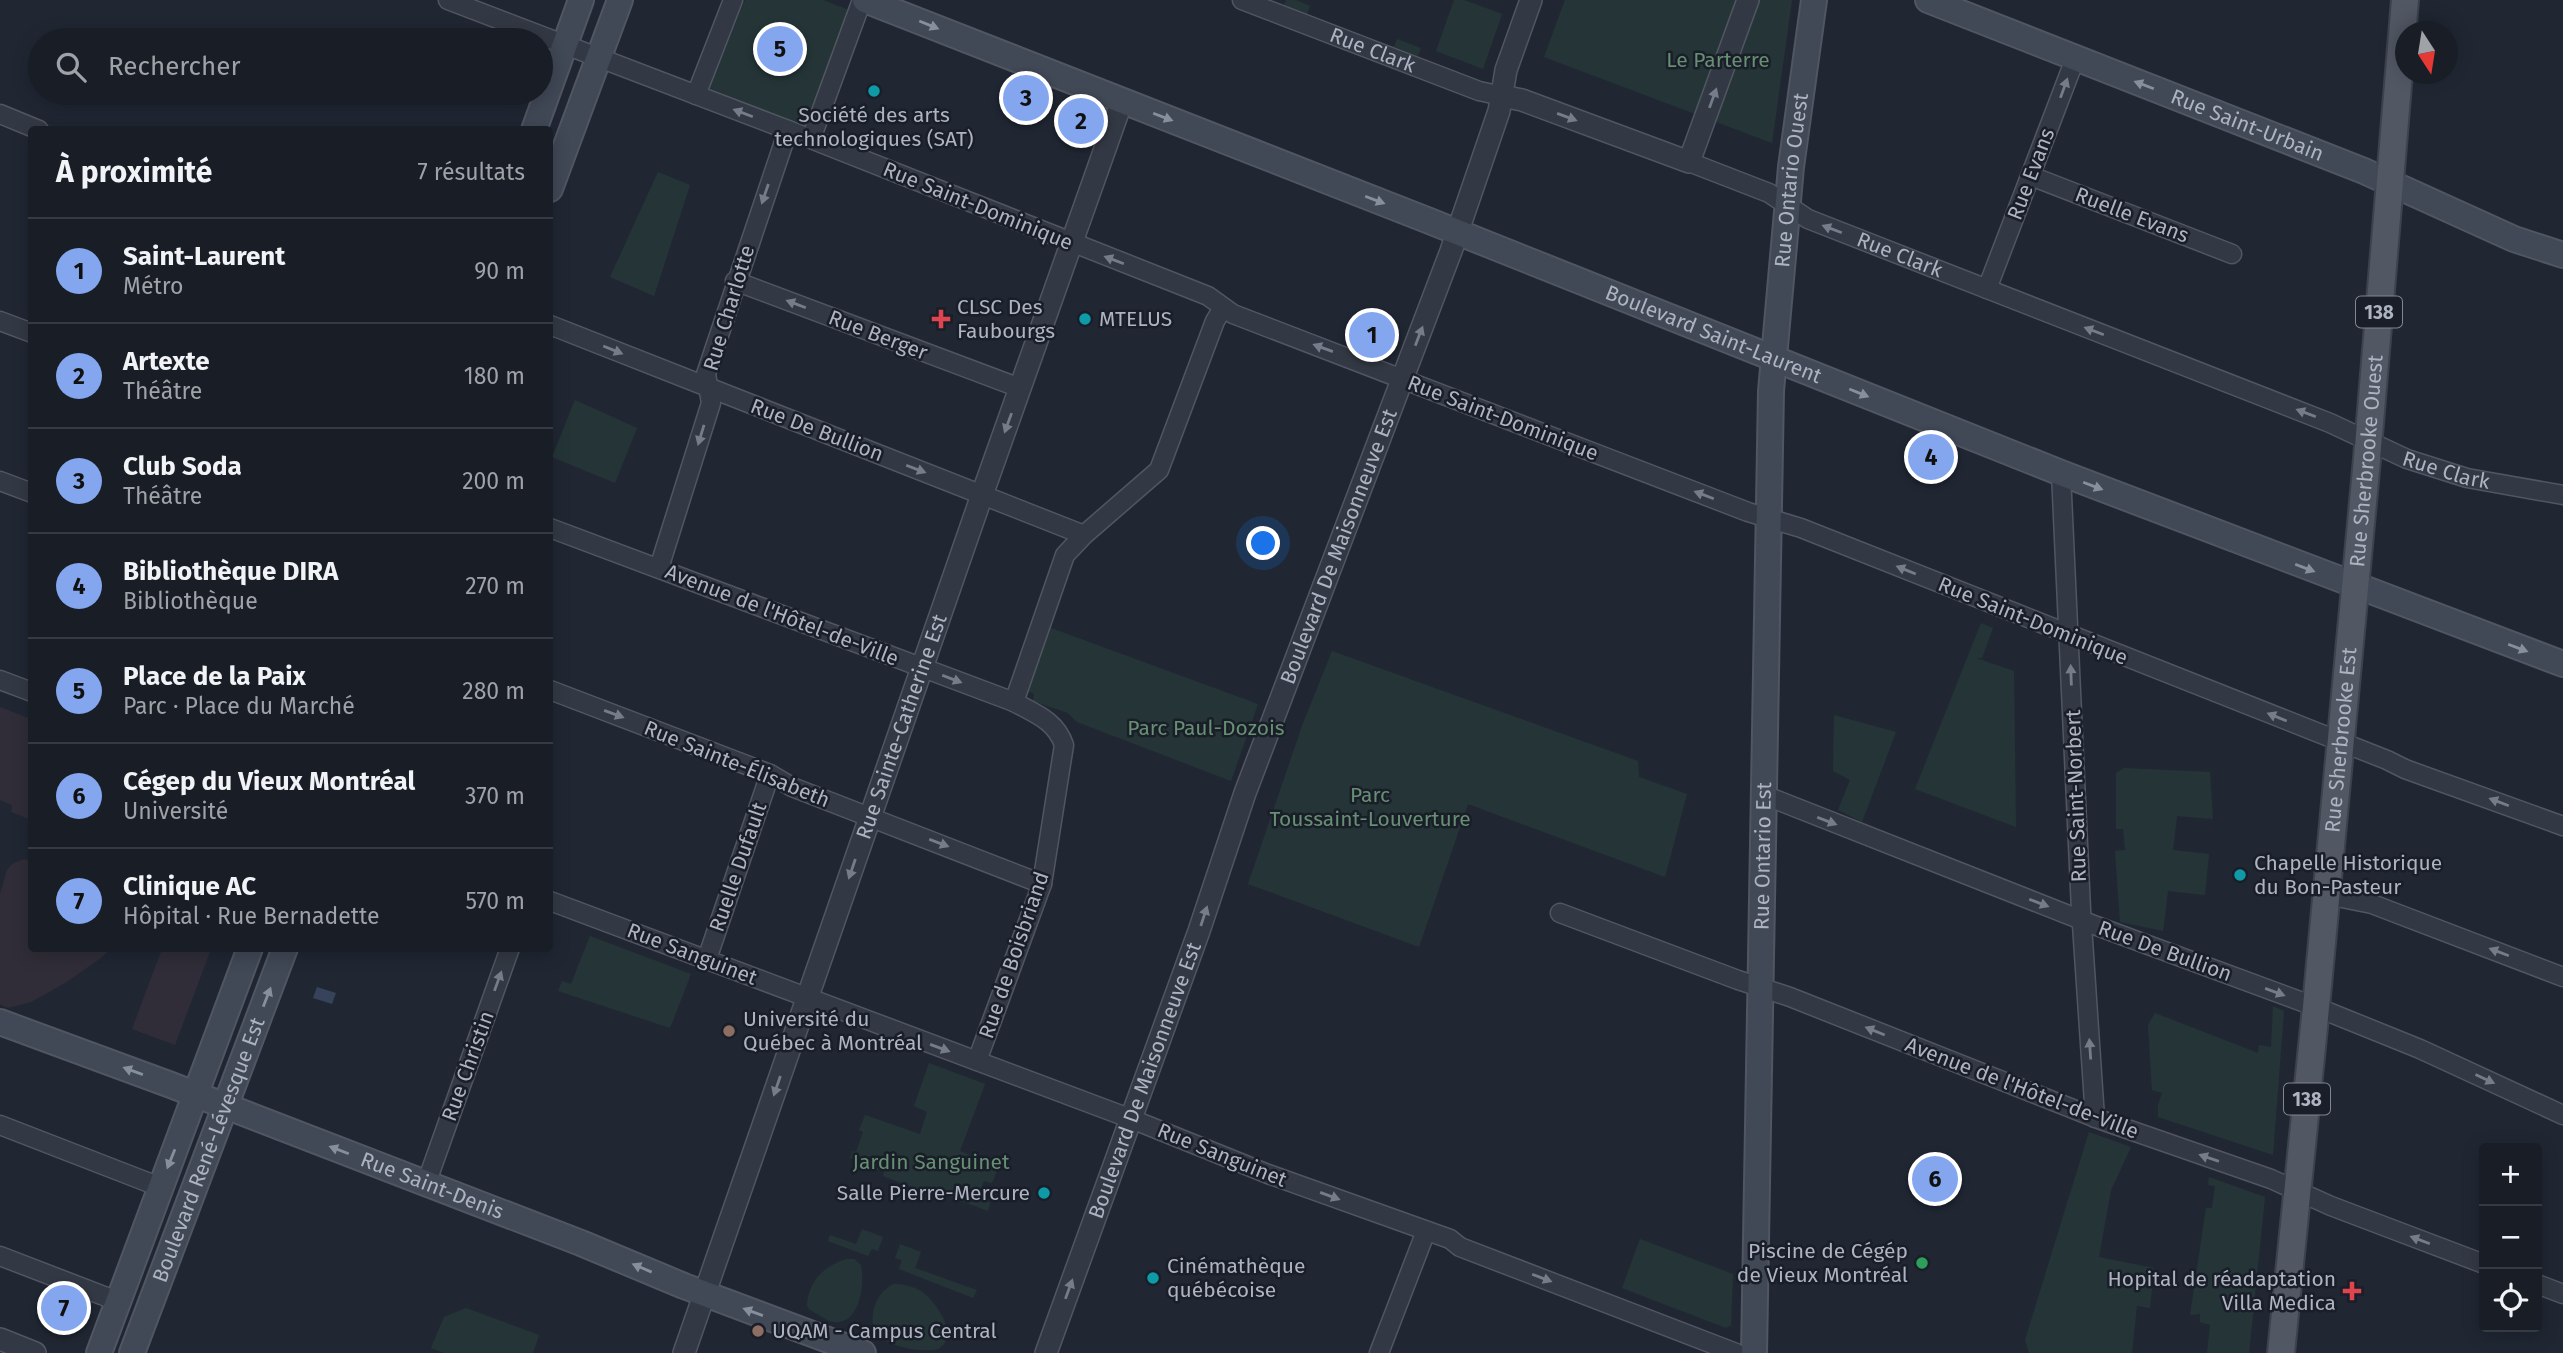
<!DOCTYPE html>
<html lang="fr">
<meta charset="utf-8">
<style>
:root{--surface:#181d26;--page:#21262e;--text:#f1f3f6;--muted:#9fa2a7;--line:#363b43;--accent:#84a6ef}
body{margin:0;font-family:"Fira Sans",sans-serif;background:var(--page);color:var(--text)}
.controls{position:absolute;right:21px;bottom:21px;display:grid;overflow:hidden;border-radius:7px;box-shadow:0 4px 18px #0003}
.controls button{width:63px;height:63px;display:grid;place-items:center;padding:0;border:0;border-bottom:2px solid var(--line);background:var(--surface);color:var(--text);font:35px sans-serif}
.compass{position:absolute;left:2395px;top:21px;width:63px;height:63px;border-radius:50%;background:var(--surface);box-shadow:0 4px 18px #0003;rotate:168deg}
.you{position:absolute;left:1264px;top:544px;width:24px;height:24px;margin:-18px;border:5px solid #fff;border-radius:50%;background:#1a73e8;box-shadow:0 0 0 10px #1a73e833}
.badge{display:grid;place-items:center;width:46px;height:46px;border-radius:50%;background:var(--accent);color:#111;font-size:23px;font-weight:700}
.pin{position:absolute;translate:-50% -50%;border:4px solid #fff;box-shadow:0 2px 7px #0006}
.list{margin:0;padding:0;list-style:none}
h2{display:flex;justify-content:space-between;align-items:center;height:91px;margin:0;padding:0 28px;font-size:30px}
h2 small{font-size:23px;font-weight:400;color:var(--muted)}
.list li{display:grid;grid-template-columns:46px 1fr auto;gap:21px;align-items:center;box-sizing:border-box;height:105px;padding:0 28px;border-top:2px solid var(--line)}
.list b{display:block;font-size:26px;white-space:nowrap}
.list p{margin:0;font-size:23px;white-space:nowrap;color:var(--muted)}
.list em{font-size:23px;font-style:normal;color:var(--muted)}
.icon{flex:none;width:38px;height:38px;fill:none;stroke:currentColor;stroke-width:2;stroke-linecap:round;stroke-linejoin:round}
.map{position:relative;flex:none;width:2563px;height:1353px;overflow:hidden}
.search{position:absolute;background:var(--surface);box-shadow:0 4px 18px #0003;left:28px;top:28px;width:525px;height:77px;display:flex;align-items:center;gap:18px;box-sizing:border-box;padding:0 24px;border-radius:38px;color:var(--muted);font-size:26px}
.panel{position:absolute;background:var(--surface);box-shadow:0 4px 18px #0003;left:28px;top:126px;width:525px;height:826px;border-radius:7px}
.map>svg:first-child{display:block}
.medical{fill:#302d38}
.green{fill:#253537}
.water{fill:#36435b}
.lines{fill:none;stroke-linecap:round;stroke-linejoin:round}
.minor-casing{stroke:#515662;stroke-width:21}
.tertiary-casing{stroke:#515662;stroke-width:24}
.secondary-casing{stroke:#515662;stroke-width:28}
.primary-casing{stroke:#3d424d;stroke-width:30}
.minor{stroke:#333944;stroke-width:18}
.tertiary{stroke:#333944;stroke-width:21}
.secondary{stroke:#414856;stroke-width:24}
.primary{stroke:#515864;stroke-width:26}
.oneway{fill:#878e9c}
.oneway2{fill:#767c89}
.culture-dot{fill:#0f9aa8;stroke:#191e28;stroke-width:2.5}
.health-dot{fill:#e0444e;stroke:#191e28;stroke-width:2.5}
.education-dot{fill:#8d6e63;stroke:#191e28;stroke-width:2.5}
.leisure-dot{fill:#2e9e5b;stroke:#191e28;stroke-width:2.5}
.labels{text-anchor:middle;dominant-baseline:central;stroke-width:5;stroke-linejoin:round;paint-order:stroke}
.shield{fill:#191e28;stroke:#818693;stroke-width:2}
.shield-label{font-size:19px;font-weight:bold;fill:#adb3c1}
.street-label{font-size:21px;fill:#adb3c1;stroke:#191e28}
.park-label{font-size:21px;fill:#678f73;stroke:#191e28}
.poi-label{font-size:21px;fill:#adb3c1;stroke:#191e28;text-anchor:start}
</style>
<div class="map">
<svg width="2563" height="1353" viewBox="0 0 2563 1353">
<rect width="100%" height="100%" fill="#202733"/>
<g class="medical">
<path d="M0 707 31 719V820L11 812 12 805 0 800Z"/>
<path d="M24 859 31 861 32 948 110 949 101 958 65 983 31 1002 8 1008 0 1004V894L7 870 12 864Z"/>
<path d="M162 949H211L175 1045 132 1029Z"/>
</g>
<g class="green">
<path d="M745 0H823L849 10 807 127 709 88Z"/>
<path d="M1286 0H1296L1310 6 1307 14 1284 5Z"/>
<path d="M1454 0H1464L1502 14 1483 69 1436 51Z"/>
<path d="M1565 0H1792L1772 143 1544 57Z"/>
<path d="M1397 39 1421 48 1418 56 1394 47Z"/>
<path d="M658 172 690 185 654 296 610 277Z"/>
<path d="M575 400 637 428 615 483 552 457Z"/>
<path d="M1981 623 1993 628 1982 658H1976L2014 671 2016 827 1915 789Z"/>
<path d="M1051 628 1258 704 1231 781 1077 722 1068 713 1033 701 1034 694 1028 691Z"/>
<path d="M1332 651 1638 761 1639 777 1687 794 1665 877 1468 804 1419 947 1248 884 1302 726Z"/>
<path d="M1834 715 1896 732 1862 822 1838 810 1850 780 1833 771Z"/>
<path d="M2124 768 2210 772 2213 819 2177 816 2173 850 2209 854 2205 895 2168 891 2163 931 2120 922 2115 851 2125 850 2123 829H2116V773Z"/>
<path d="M590 936 691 974 670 1028 558 991 562 981 571 984Z"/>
<path d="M2273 1006 2284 1011 2273 1155 2158 1117V1105L2162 1093 2152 1090 2148 1025 2155 1013 2258 1053 2259 1045 2271 1047Z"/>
<path d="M929 1063 985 1084 960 1151 999 1166 992 1183 984 1181 979 1194 990 1203 988 1211 943 1194 940 1198 883 1176 884 1172 860 1163 858 1168 853 1166 855 1160 850 1158 852 1151 856 1152 863 1132 859 1130 865 1115 920 1134 927 1112 914 1106Z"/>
<path d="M2089 1132 2131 1147 2111 1190 2099 1257 2154 1268 2150 1308 2137 1306 2132 1353H2029L2025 1340Z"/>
<path d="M2209 1177 2265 1197 2249 1353H2207L2210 1325 2200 1322V1314L2190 1315 2206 1208H2212L2215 1186 2208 1185Z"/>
<path d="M862 1229 883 1237 878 1251 872 1249 868 1256 828 1241 830 1235 856 1244Z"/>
<path d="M1640 1239 1733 1274 1731 1325 1726 1328 1622 1288Z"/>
<path d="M900 1244 921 1252 915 1268 977 1290 973 1298 899 1269 902 1260 895 1258Z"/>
<path d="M847 1259H854L861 1265C865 1283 860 1326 833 1322 825 1320 816 1313 809 1309L807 1306C808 1282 824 1265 847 1259Z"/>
<path d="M894 1284C905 1284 916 1287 925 1294 937 1304 960 1337 938 1349 921 1353 882 1347 874 1329 871 1321 873 1311 876 1303 880 1294 885 1288 894 1284Z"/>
<path d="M466 1308 539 1335 533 1353H444L431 1348 444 1317Z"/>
</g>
<path class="water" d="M317 987 336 993 332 1004 313 998Z"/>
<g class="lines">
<defs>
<g id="minor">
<path d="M448 0 788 130 1208 296 1233 314 1748 512 1801 528 2387 760 2405 769 2563 826"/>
<path id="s1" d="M1242 0 1479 91 1502 96"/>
<path d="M696 95 733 0"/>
<path d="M0 114 39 130"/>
<path d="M811 139 862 0"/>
<path id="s2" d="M1689 162 1769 193 1808 219 2330 423 2407 459 2467 478 2563 495"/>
<path d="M2031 176 2232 254"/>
<path d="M735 281 1020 388"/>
<path d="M1987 289 2075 59"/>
<path d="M0 321 32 333"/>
<path d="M550 325 1084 535"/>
<path d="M2061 473 2081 910 2095 1118"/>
<path d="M0 481 32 493"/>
<path d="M550 528 1014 702"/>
<path d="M659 568 711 403 706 374 788 130"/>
<path d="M0 680 32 692"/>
<path d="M550 690 770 774 792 787 1042 884"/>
<path d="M1764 795 2094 925 2316 1007 2420 1049 2563 1115"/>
<path d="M2327 895 2372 904 2563 977"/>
<path d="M550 901 1129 1118 1268 1174 1450 1239 1460 1247 1736 1353"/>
<path d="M1560 913 1738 980 1790 997 2101 1120 2271 1179 2331 1206 2484 1264"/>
<path d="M707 959 770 774"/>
<path d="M977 1061 1042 884 1064 745C1056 721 1036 714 1014 702L1065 555 1084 535 1159 470 1215 321 1223 308"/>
<path d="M0 1125 160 1187"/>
<path d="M426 1184 510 948"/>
<path d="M0 1256 117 1301"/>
<path d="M2537 1284 2563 1294"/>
<path d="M1379 1353 1426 1231"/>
</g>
<g id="tertiary">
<path d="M1502 96 1522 100 1689 162 1748 0"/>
<path d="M0 1339 35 1353"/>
<path id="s3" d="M684 1353 982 495 1122 101"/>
<path id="s4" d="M1046 1353 1199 931 1245 793 1451 251 1499 111 1506 70 1531 0"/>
</g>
<g id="secondary">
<path id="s5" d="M865 0 1427 220 2061 473 2563 664"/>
<path id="s6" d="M1928 0 2364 171 2514 239 2563 255"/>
<path d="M534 130 581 0"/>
<path d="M550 189 620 0"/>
<path id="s7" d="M0 1022 171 1085 581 1243 684 1286 863 1353"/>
<path d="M99 1353 250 948"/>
<path id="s8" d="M132 1353 285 948"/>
<path id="s9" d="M1754 1353 1771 391 1791 167 1814 0"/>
</g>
<g id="primary">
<path id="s10" d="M2281 1353 2316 1007 2367 459 2405 0"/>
</g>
</defs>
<use href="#minor" class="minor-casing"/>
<use href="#tertiary" class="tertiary-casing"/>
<use href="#secondary" class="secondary-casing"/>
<use href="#primary" class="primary-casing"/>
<use href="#minor" class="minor"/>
<use href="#tertiary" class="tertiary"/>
<use href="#secondary" class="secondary"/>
<use href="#primary" class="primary"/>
</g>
<defs><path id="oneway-solid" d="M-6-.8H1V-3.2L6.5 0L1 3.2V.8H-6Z" transform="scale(1.75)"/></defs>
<g class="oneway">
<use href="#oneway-solid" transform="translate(929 25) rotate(22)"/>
<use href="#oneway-solid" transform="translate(2144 85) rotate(-159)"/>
<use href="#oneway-solid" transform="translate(1163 117) rotate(21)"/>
<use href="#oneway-solid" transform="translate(1375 200) rotate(21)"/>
<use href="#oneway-solid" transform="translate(1859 393) rotate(22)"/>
<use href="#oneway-solid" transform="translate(2093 486) rotate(21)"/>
<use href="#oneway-solid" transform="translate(2305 568) rotate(21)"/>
<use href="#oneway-solid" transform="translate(2518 648) rotate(21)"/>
<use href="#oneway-solid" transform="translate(267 997) rotate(-69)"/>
<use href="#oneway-solid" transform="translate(133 1071) rotate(-160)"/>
<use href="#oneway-solid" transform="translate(339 1150) rotate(-159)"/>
<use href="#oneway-solid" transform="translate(171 1159) rotate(112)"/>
<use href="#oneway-solid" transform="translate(642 1268) rotate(-157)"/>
<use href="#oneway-solid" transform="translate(753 1312) rotate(-160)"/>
</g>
<g class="oneway2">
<use href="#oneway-solid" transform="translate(2064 88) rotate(-70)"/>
<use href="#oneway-solid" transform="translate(1713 98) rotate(-70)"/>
<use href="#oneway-solid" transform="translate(743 113) rotate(-159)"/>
<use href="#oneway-solid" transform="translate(1567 117) rotate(20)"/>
<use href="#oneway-solid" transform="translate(765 194) rotate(109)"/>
<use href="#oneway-solid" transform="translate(1832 229) rotate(-159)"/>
<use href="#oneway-solid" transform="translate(1114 260) rotate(-159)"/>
<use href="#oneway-solid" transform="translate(796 304) rotate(-159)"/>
<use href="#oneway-solid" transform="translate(2094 331) rotate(-159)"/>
<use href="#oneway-solid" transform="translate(1419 336) rotate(-69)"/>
<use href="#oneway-solid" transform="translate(1323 348) rotate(-160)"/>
<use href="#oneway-solid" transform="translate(613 350) rotate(22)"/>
<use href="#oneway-solid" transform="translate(2306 413) rotate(-159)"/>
<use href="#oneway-solid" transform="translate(1008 423) rotate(110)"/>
<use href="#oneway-solid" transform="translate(701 435) rotate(107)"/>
<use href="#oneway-solid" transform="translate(916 469) rotate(21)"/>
<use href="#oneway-solid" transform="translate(1704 495) rotate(-159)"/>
<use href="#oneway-solid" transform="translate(1906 570) rotate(-158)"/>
<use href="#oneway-solid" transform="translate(2071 675) rotate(-92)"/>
<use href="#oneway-solid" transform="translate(952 679) rotate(21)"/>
<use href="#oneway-solid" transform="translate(614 714) rotate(20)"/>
<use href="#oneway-solid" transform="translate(2277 717) rotate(-158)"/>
<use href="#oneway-solid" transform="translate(2499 802) rotate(-159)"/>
<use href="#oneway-solid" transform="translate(1827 821) rotate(21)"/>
<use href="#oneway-solid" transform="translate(939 843) rotate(21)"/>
<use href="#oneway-solid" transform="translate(852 869) rotate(109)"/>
<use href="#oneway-solid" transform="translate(2039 903) rotate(21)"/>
<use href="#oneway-solid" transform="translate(1204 916) rotate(-72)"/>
<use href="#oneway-solid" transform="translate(2499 952) rotate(-159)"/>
<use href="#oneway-solid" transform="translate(498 981) rotate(-70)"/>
<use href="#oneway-solid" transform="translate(2275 992) rotate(20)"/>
<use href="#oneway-solid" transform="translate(1875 1031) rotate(-158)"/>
<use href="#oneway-solid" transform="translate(940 1048) rotate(20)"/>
<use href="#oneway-solid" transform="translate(2090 1049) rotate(-94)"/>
<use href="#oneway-solid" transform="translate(2485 1079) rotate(25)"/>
<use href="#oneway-solid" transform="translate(777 1086) rotate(109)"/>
<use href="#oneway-solid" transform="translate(2209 1158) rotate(-161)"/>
<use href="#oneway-solid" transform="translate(1330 1196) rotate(20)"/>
<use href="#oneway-solid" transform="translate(2420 1240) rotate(-159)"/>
<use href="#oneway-solid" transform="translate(1542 1278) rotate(21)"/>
<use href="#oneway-solid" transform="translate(1069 1289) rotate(-70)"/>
</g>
<g class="culture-dot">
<circle cx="874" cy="91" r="7"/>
<circle cx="1085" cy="319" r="7"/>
<circle cx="2240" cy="875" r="7"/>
<circle cx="1044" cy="1193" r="7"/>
<circle cx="1153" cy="1278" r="7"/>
</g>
<g class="health-dot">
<path d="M937.5 308.5h7v7h7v7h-7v7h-7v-7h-7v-7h7z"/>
<path d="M2348.5 1280.5h7v7h7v7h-7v7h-7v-7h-7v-7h7z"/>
</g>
<g class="education-dot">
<circle cx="729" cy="1031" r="7"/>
<circle cx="758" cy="1331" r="7"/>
</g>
<circle class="leisure-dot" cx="1922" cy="1263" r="7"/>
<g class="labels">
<g class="shield">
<rect x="2356" y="296.5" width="46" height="31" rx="5"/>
<rect x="2284" y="1083.5" width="46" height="31" rx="5"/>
</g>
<g class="shield-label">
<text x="2379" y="312">138</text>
<text x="2307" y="1099">138</text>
</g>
<g class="street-label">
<text stroke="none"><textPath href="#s1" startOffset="140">Rue Clark</textPath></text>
<text stroke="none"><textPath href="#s6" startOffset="343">Rue Saint-Urbain</textPath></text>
<text transform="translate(2031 174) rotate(-69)">Rue Evans</text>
<text stroke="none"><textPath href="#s9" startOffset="1174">Rue Ontario Ouest</textPath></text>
<text transform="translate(978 206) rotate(22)">Rue Saint-Dominique</text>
<text transform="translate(2132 215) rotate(21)">Ruelle Evans</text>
<text stroke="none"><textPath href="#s2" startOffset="231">Rue Clark</textPath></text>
<text transform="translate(729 308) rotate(-73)">Rue Charlotte</text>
<text transform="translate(878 335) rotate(21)">Rue Berger</text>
<text stroke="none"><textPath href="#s5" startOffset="912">Boulevard Saint-Laurent</textPath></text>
<text transform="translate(1503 418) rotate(21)">Rue Saint-Dominique</text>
<text transform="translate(817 430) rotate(21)">Rue De Bullion</text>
<text stroke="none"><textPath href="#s10" startOffset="896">Rue Sherbrooke Ouest</textPath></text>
<text stroke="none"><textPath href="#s2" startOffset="819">Rue Clark</textPath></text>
<text stroke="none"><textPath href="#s4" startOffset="858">Boulevard De Maisonneuve Est</textPath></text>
<text transform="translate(782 615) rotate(21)">Avenue de l'Hôtel-de-Ville</text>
<text transform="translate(2033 621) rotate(22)">Rue Saint-Dominique</text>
<text stroke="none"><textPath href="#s3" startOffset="663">Rue Sainte-Catherine Est</textPath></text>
<text stroke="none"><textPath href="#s10" startOffset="616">Rue Sherbrooke Est</textPath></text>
<text transform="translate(737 764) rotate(22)">Rue Sainte-Élisabeth</text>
<text transform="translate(2076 796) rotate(-92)">Rue Saint-Norbert</text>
<text stroke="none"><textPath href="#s9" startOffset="497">Rue Ontario Est</textPath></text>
<text transform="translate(738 867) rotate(-71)">Ruelle Dufault</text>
<text transform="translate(2165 951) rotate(20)">Rue De Bullion</text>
<text transform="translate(692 954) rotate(21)">Rue Sanguinet</text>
<text transform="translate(1014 955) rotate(-71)">Rue de Boisbriand</text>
<text transform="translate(468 1066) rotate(-70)">Rue Christin</text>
<text stroke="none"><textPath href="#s4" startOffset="290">Boulevard De Maisonneuve Est</textPath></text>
<text transform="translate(2022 1088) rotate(21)">Avenue de l'Hôtel-de-Ville</text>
<text stroke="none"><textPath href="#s8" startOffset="217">Boulevard René-Lévesque Est</textPath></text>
<text transform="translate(1222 1155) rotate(22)">Rue Sanguinet</text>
<text stroke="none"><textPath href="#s7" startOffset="462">Rue Saint-Denis</textPath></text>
</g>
<g class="park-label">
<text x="1718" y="60">Le Parterre</text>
<text x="1206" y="728">Parc Paul-Dozois</text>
<text x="1370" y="795">Parc<tspan x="1370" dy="24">Toussaint-Louverture</tspan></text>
<text x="931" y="1162">Jardin Sanguinet</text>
</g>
<g class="poi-label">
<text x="874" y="115" text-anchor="middle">Société des arts<tspan x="874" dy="24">technologiques (SAT)</tspan></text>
<text x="957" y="307">CLSC Des<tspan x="957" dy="24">Faubourgs</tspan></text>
<text x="1099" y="319">MTELUS</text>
<text x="2254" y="863">Chapelle Historique<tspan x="2254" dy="24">du Bon-Pasteur</tspan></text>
<text x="743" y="1019">Université du<tspan x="743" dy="24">Québec à Montréal</tspan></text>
<text x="1030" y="1193" text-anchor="end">Salle Pierre-Mercure</text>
<text x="1908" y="1251" text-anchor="end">Piscine de Cégép<tspan x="1908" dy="24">de Vieux Montréal</tspan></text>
<text x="1167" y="1266">Cinémathèque<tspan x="1167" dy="24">québécoise</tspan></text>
<text x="2336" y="1279" text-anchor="end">Hopital de réadaptation<tspan x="2336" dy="24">Villa Medica</tspan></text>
<text x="772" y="1331">UQAM - Campus Central</text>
</g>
</g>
</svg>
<div class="controls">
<button>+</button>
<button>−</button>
<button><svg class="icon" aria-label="locate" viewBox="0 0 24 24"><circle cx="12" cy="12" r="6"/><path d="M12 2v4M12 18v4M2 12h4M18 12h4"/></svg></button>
</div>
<svg class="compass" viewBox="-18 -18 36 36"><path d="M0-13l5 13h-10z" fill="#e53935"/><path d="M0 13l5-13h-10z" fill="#9fa2a7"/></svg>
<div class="you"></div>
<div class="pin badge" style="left:1372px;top:335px">1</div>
<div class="pin badge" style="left:1081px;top:121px">2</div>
<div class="pin badge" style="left:1026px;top:98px">3</div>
<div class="pin badge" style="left:1931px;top:457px">4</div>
<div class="pin badge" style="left:780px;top:49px">5</div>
<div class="pin badge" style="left:1935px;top:1179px">6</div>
<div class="pin badge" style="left:64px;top:1308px">7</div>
<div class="search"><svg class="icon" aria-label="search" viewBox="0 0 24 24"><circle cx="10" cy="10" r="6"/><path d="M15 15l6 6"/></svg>Rechercher</div>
<section class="panel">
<h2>À proximité<small>7 résultats</small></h2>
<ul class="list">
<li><span class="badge">1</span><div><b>Saint-Laurent</b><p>Métro</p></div><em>90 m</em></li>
<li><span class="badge">2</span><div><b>Artexte</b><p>Théâtre</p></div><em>180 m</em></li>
<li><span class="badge">3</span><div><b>Club Soda</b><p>Théâtre</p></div><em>200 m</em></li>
<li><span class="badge">4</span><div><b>Bibliothèque DIRA</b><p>Bibliothèque</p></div><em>270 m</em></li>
<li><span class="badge">5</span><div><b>Place de la Paix</b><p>Parc · Place du Marché</p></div><em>280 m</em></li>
<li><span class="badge">6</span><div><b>Cégep du Vieux Montréal</b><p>Université</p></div><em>370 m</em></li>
<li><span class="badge">7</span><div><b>Clinique AC</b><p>Hôpital · Rue Bernadette</p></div><em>570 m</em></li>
</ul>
</section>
</div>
